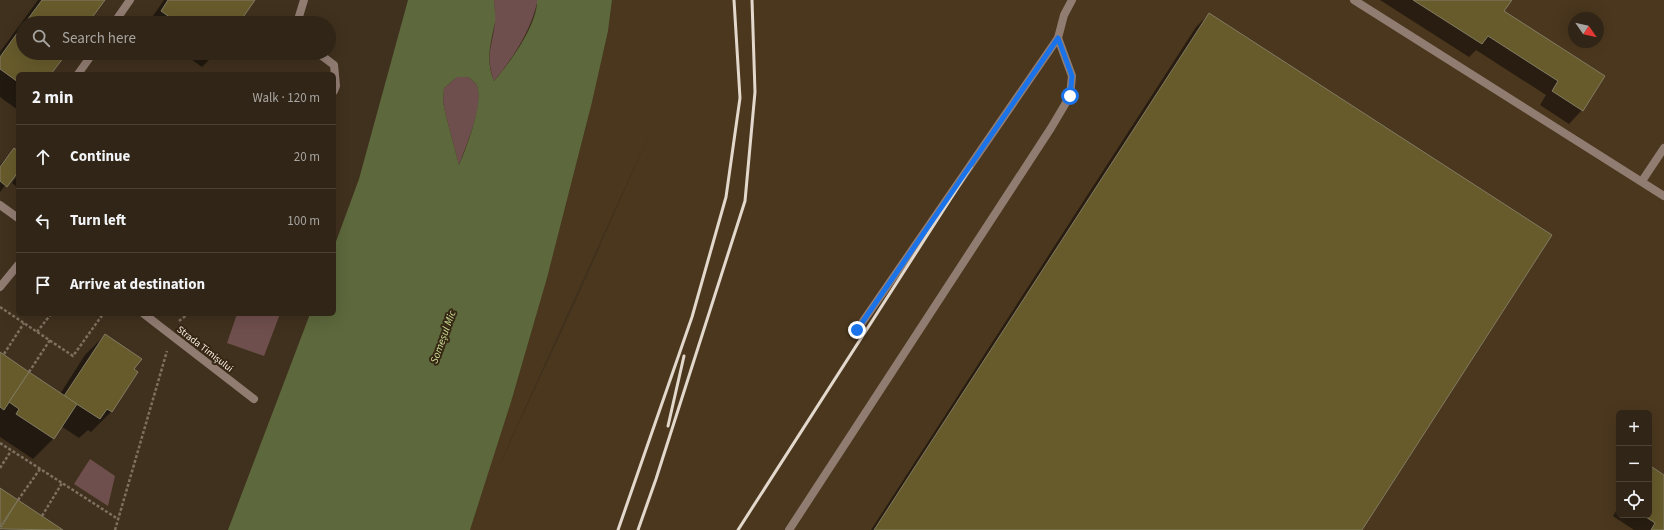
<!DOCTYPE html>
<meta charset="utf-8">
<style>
:root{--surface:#302516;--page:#382d1f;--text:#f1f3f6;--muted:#a8a5a1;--line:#4b4235}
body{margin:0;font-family:"Source Sans 3",sans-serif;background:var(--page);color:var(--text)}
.controls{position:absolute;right:12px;bottom:12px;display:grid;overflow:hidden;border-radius:6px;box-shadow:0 4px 16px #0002}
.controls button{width:36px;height:36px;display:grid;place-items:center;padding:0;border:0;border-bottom:1px solid var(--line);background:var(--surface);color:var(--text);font:20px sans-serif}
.compass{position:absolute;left:1568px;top:12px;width:36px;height:36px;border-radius:50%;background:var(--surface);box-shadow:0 4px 16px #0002;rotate:124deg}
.stop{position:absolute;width:12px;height:12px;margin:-9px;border:3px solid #1a73e8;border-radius:50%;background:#fff}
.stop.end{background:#1a73e8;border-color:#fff;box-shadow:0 1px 4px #0008}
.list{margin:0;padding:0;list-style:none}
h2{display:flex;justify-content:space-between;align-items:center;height:52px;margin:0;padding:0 16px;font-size:17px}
h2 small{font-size:13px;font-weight:400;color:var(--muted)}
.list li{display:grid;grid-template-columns:26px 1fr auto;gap:12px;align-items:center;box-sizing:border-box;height:64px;padding:0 16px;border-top:1px solid var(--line)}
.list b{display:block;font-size:15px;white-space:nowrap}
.list em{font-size:13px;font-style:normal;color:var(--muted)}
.icon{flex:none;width:22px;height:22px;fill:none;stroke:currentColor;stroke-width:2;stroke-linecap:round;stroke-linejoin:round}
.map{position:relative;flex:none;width:1664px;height:530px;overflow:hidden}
.search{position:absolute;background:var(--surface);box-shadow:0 4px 16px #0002;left:16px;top:16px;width:320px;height:44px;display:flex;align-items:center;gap:10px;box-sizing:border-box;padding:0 14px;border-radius:22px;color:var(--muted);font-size:15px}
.panel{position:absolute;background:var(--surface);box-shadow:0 4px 16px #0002;left:16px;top:72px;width:320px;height:244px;border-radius:6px}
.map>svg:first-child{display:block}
.built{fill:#4b371e;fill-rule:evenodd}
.green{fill:#6f4f4d}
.water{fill:#5d683c;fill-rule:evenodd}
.shadow{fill:#0007}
.building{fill:#675b2c;stroke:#817b62}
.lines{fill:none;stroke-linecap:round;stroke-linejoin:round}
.path{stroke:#7d705f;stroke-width:2.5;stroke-dasharray:3 2;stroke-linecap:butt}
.lane{stroke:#917c72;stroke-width:8}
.street{stroke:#917c72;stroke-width:8}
.rail{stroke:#e3d8cc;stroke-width:3}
.route{stroke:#1a73e8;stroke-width:5}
.labels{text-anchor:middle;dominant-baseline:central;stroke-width:4;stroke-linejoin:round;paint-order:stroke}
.street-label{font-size:10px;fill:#fcf2e6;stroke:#362714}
.water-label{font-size:11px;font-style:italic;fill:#cadd94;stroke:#362714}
</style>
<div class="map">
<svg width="1664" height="530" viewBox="0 0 1664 530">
<rect width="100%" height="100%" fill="#40311e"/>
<path class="built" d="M612 0H1664V530H470L511 402 547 278 592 102 608 31ZM1574 18H1598V42H1574ZM655 121 577 298 500 464V463ZM1619 413H1649V515H1619Z"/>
<g class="green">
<path d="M494 0H537V3C530 32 513 58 494 81 484 53 494 44 495 19 495 13 494 6 494 0Z"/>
<path d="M457 77H468C471 79 476 83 477 86 485 103 465 148 459 165L446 116 443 102 444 88Z"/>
<path d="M237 314H280L264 356 227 343Z"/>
<path d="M90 459 115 476 108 506 74 484Z"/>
</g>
<path class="water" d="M408 0H494C494 7 496 15 495 22 491 42 485 61 494 81 510 63 538 24 537 0H612L608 31 592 102 547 278 511 402 470 530H228L310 314H334V247L359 179ZM457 77H468C471 79 476 83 477 86 484 102 466 149 459 165L446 116 443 102 444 88Z"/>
<g class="shadow">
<path d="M38 0H104L87 23H23V53H65L50 74H18V110L0 97V52Z"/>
<path d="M164 0H254L238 23H148Z"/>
<path d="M1380 0H1510L1503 12 1604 76 1582 110 1569 124 1540 105 1546 95 1476 50 1469 57Z"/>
<path d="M1209 14 1360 530H871L1196 27Z"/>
<path d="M182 53H216L202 67Z"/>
<path d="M14 149 18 152V170L0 192V165Z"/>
<path d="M18 175V188L12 183Z"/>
<path d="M105 335 137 372 111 412 91 432 88 430 79 438 61 426 53 439 33 459 0 437V353L60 394 85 355Z"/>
<path d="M1649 467 1664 476V530H1634L1613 516 1619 506V515H1649Z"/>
<path d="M0 490 61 530H0Z"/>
</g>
<g class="building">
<path d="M42 0H105L88 23H25Z"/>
<path d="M168 0H255L239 23H178L161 11Z"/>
<path d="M1413 0H1512L1504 11 1605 76 1583 111 1552 91 1558 81 1488 36 1482 44Z"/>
<path d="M1209 13 1552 235 1362 530H874Z"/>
<path d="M23 25V53H67L51 74H18V82L0 69V57Z"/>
<path d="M14 148 18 151V172L7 187 0 181V167Z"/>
<path d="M105 334 142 359 134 369 138 372 112 412 107 409 100 419 64 396Z"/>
<path d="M0 352 29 372 4 410 0 407Z"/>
<path d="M29 372 77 404 54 439 16 414 19 409 9 402Z"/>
<path d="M1649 465 1664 475V530H1651L1655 523 1643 515H1649Z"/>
<path d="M0 488 18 500 0 527Z"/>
<path d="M18 500 63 530 0 529Z"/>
</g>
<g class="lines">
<g class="path">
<path d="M0 307 73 356 103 314"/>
<path d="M179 321 188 314"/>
<path d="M37 332 51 314"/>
<path d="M4 354 24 323"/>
<path d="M29 372 50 340"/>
<path d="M0 443 118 519"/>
<path d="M0 468 11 451"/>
<path d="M18 500 40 469"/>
<path d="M42 516 62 483"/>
<path d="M115 530 167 351"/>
</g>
<g class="lane">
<path d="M1354 0 1664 196"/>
<path d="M114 23 130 0"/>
<path d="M297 23 304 0"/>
<path d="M318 53 334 65 336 86 334 91"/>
<path d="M78 74 93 53"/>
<path d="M1642 181 1664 148"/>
<path d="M857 330 1058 38"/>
<path d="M789 530 1051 128 1070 96 1072 76 1058 38 1064 15 1072 0"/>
</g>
<g class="street">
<path d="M0 205 18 218"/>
<path d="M0 287 18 265"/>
<path d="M144 314 254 399"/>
</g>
<g class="rail">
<path d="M668 426 684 356"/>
<path d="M618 530 692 317 726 197 740 98 734 0"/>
<path d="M638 530 656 479 745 201 755 92 752 0"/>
<path d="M738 530 971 167"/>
</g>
</g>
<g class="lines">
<path class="route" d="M857 330 1058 38 1072 76 1070 96"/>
</g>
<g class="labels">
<g class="street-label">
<text transform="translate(205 349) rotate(38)">Strada Timișului</text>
</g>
<g class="water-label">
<text transform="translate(443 337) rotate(-70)">Someșul Mic</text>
</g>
</g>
</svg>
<div class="controls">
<button>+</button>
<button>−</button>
<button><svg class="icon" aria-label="locate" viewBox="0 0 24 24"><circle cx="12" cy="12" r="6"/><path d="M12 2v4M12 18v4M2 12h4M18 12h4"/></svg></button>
</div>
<svg class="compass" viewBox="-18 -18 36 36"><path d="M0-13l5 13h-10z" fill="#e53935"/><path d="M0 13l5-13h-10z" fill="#a8a5a1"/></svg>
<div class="stop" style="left:1070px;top:96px"></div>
<div class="stop end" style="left:857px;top:330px"></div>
<div class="search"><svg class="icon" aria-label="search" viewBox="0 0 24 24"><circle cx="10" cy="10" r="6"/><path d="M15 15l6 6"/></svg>Search here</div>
<section class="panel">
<h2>2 min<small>Walk · 120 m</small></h2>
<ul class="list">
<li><svg class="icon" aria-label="ahead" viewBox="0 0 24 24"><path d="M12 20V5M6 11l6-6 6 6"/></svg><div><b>Continue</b></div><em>20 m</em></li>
<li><svg class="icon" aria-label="left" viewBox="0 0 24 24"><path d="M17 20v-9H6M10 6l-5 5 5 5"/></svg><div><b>Turn left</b></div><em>100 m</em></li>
<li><svg class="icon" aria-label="arrive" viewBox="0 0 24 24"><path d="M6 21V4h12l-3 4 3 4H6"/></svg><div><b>Arrive at destination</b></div></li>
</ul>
</section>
</div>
